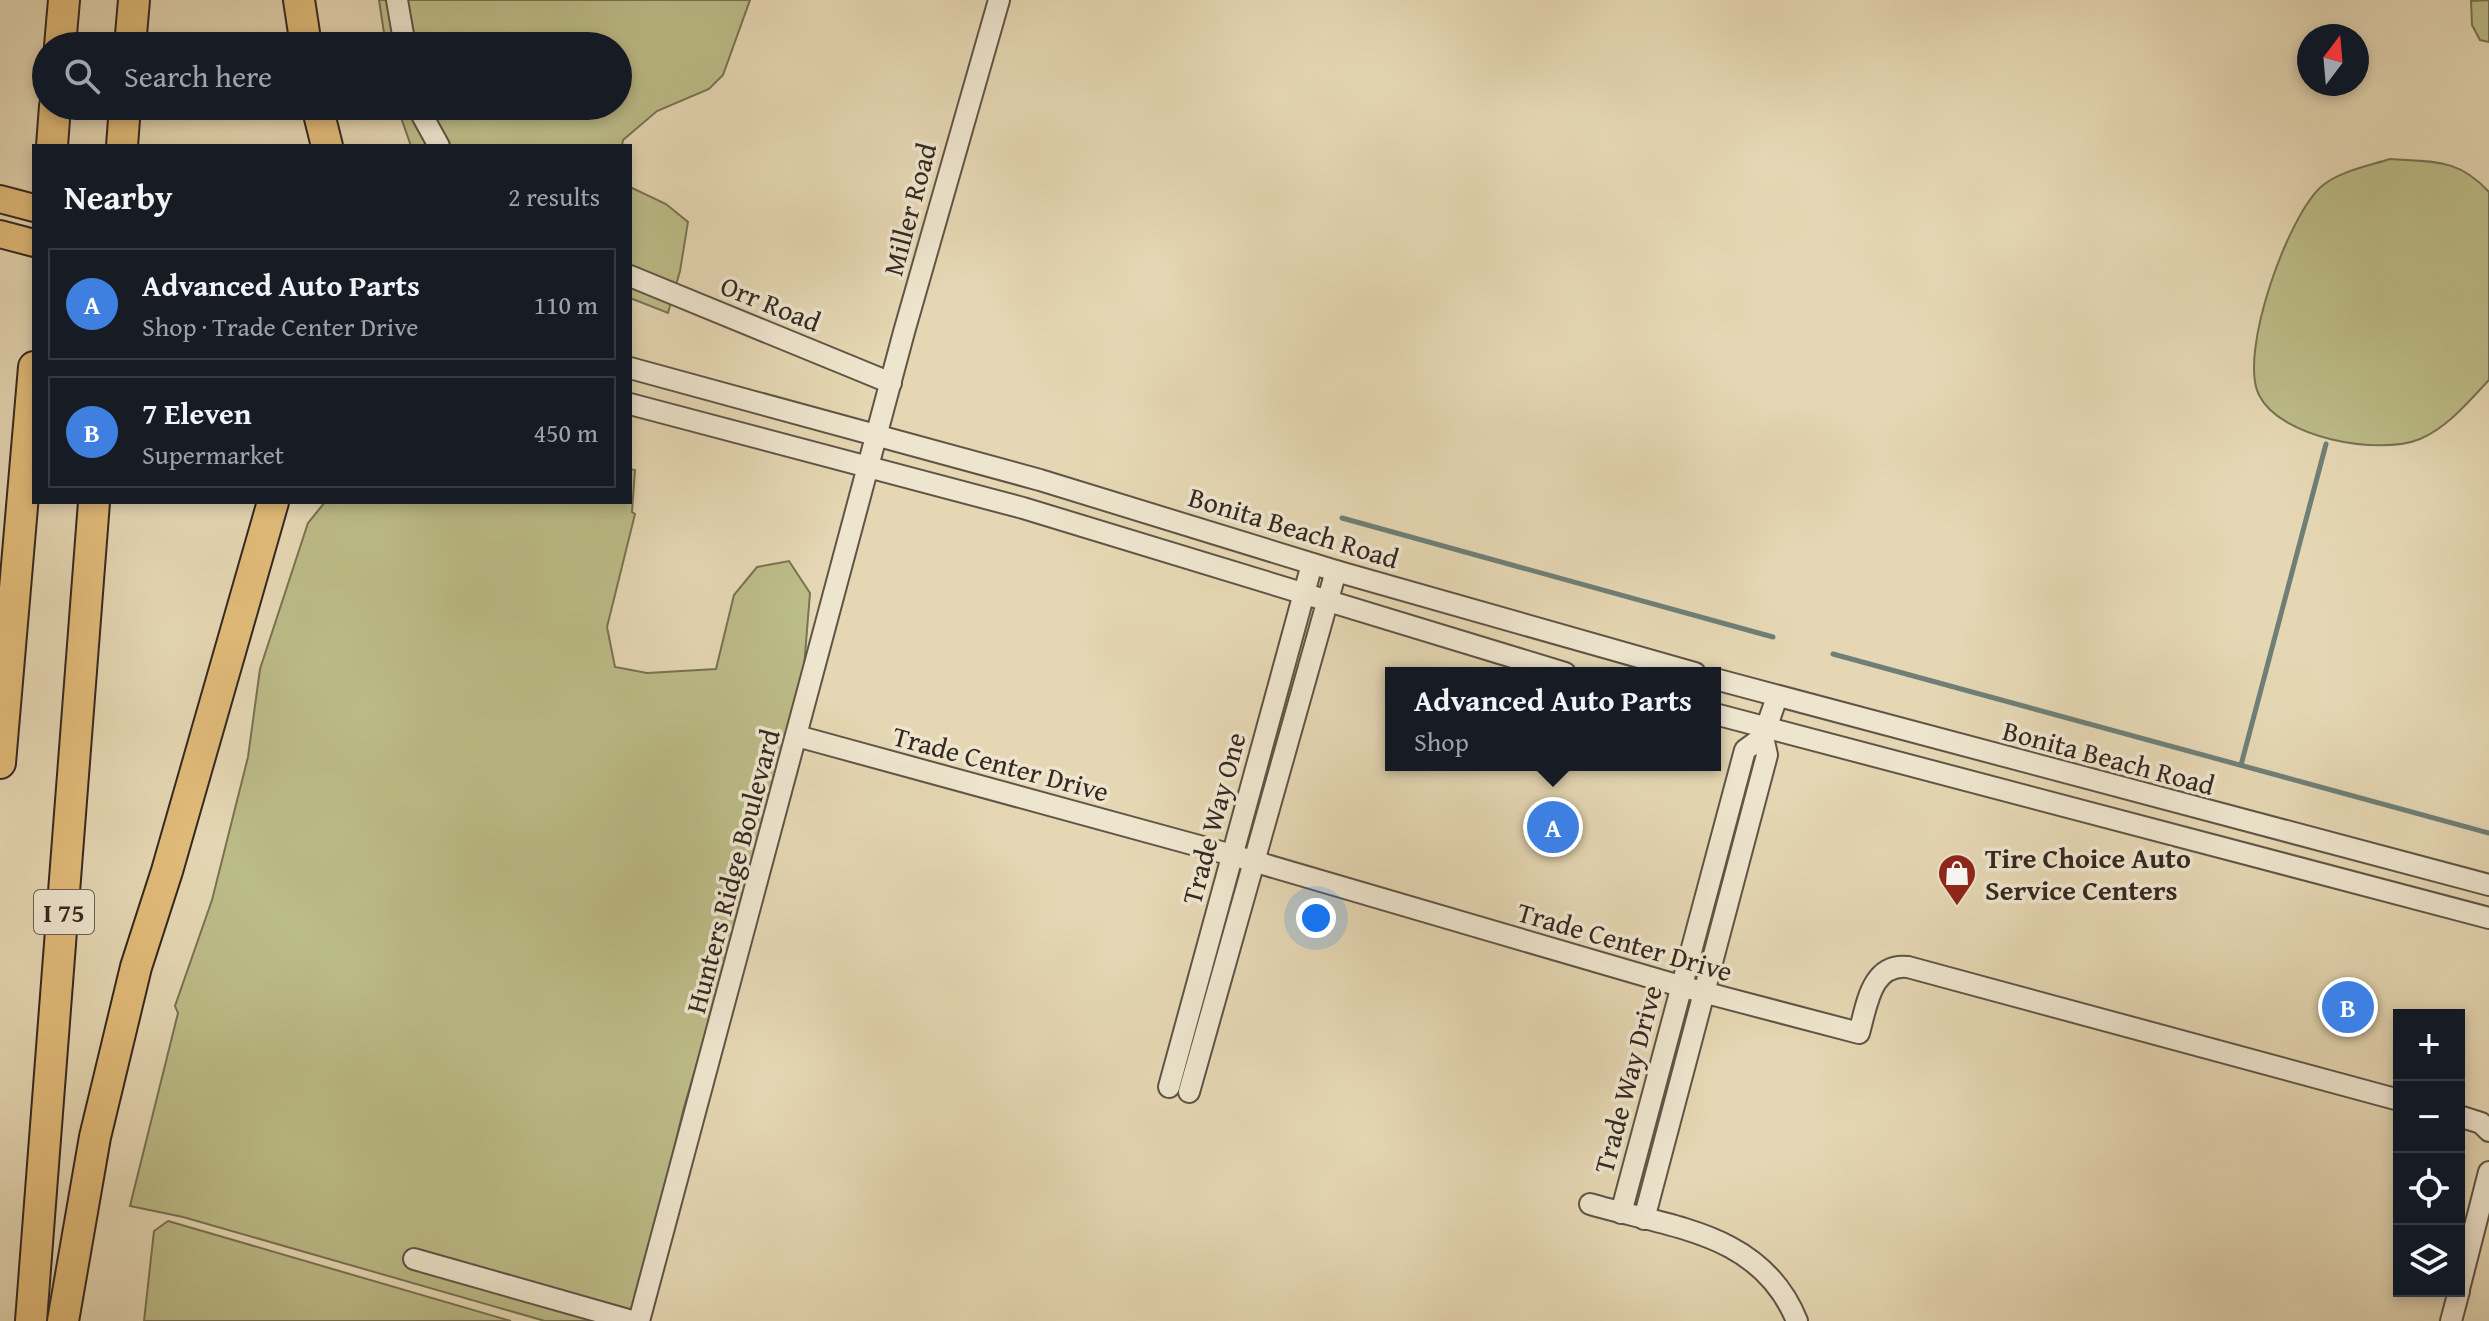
<!DOCTYPE html>
<meta charset="utf-8">
<style>
:root{--surface:#171b24;--page:#20242c;--text:#f1f3f6;--muted:#9ea1a6;--line:#363941;--accent:#0f766e}
body{margin:0;font-family:"Gentium Book Plus",serif;background:var(--page);color:var(--text)}
.controls{position:absolute;right:24px;bottom:24px;display:grid;overflow:hidden;border-radius:0px;box-shadow:0 4px 12px #0003}
.controls button{width:72px;height:72px;display:grid;place-items:center;padding:0;border:0;border-bottom:2px solid var(--line);background:var(--surface);color:var(--text);font:40px sans-serif}
.compass{position:absolute;left:2297px;top:24px;width:72px;height:72px;border-radius:50%;background:var(--surface);box-shadow:0 4px 12px #0003;rotate:16deg}
.you{position:absolute;left:1316px;top:918px;width:28px;height:28px;margin:-20px;border:6px solid #fff;border-radius:50%;background:#1a73e8;box-shadow:0 0 0 12px #1a73e833}
.badge{display:grid;place-items:center;width:52px;height:52px;border-radius:50%;background:var(--accent);color:#fff;font-size:26px;font-weight:700}
.pin{position:absolute;translate:-50% -50%;border:4px solid #fff;box-shadow:0 2px 8px #0006}
.popup{position:absolute;left:1385px;top:667px;width:336px;height:104px;box-sizing:border-box;display:grid;place-content:center;border-radius:0px;background:var(--surface);filter:drop-shadow(0 2px 6px #0005);font-size:26px;white-space:nowrap;color:var(--muted)}
.popup b{font-size:30px;color:var(--text)}
.popup::after{content:'';position:absolute;left:50%;top:100%;margin-left:-16px;border:16px solid transparent;border-top-color:var(--surface)}
.list{margin:0;padding:0;list-style:none}
h2{display:flex;justify-content:space-between;align-items:center;height:104px;margin:0;padding:0 32px;font-size:34px}
h2 small{font-size:26px;font-weight:400;color:var(--muted)}
.list li{display:grid;grid-template-columns:52px 1fr auto;gap:24px;align-items:center;box-sizing:border-box;height:112px;margin:0 16px 16px;padding:0 16px;border:2px solid var(--line);border-radius:0px}
.list b{display:block;font-size:30px;white-space:nowrap}
.list p{margin:0;font-size:26px;white-space:nowrap;color:var(--muted)}
.list em{font-size:26px;font-style:normal;color:var(--muted)}
.icon{flex:none;width:44px;height:44px;fill:none;stroke:currentColor;stroke-width:2;stroke-linecap:round;stroke-linejoin:round}
.map{position:relative;flex:none;width:2489px;height:1321px;overflow:hidden}
.search{position:absolute;background:var(--surface);box-shadow:0 4px 12px #0003;left:32px;top:32px;width:600px;height:88px;display:flex;align-items:center;gap:20px;box-sizing:border-box;padding:0 28px;border-radius:44px;color:var(--muted);font-size:30px}
.panel{position:absolute;background:var(--surface);box-shadow:0 4px 12px #0003;left:32px;top:144px;width:600px;height:360px;border-radius:0px}
.map>svg:first-child{display:block}
.green{fill:#bcbc88;stroke:#787254;stroke-width:2}
.lines{fill:none;stroke-linecap:round;stroke-linejoin:round}
.stream{stroke:#6f7f77;stroke-width:5}
.minor-casing{stroke:#605446;stroke-width:24}
.major-casing{stroke:#342821;stroke-width:30}
.highway-casing{stroke:#342821;stroke-width:34}
.minor{stroke:#eee5ce;stroke-width:20}
.major{stroke:#e2bc7a;stroke-width:26}
.highway{stroke:#e2bc7a;stroke-width:30}
.labels{text-anchor:middle;dominant-baseline:central;stroke-width:7;stroke-linejoin:round;paint-order:stroke}
.shield{fill:#eee5ce;stroke:#6c6155;stroke-width:2}
.shield-label{font-size:26px;font-weight:bold;fill:#342821}
.street-label{font-size:28px;fill:#342821;stroke:#eee5ce}
.poi-label{font-size:28px;font-weight:bold;fill:#342821;stroke:#eee5ce;text-anchor:start}
</style>
<div class="map">
<svg width="2489" height="1321" viewBox="0 0 2489 1321">
<rect width="100%" height="100%" fill="#e5d7b3"/>
<filter id="stains"><feTurbulence type="fractalNoise" baseFrequency=".0025" numOctaves="4"/><feColorMatrix values="0 0 0 0 .2 0 0 0 0 .09 0 0 0 0 .02 0 0 0 .5 -.17"/></filter>
<radialGradient id="worn" r=".72"><stop offset=".6" stop-color="#630" stop-opacity="0"/><stop offset="1" stop-color="#630" stop-opacity=".3"/></radialGradient>
<g class="green">
<path d="M379 0H750L723 75 709 89 657 111 623 140 622 146H411L397 106H618V46H386Z"/>
<path d="M2489 0V42L2480 40 2472 25 2471 1Z"/>
<path d="M2390 159C2433 162 2458 158 2489 192V380C2469 401 2448 427 2420 439 2379 456 2280 438 2259 395 2238 354 2288 215 2322 186 2340 171 2368 166 2390 159Z"/>
<path d="M630 187 666 204 688 222 680 271 668 313 630 298Z"/>
<path d="M630 469 635 470 632 512 635 514 607 627 615 667 647 673 716 669 734 595 757 567 789 561 810 593 801 704 683 1111 633 1321H545L183 1217 130 1206 178 1013 175 1006 212 900 248 757 260 669 308 523 325 502H630Z"/>
<path d="M168 1221 511 1321H144L154 1231Z"/>
</g>
<g class="lines">
<g class="stream">
<path d="M1342 518 1773 637"/>
<path d="M1833 654 2489 833"/>
<path d="M2241 765 2326 444"/>
</g>
<defs>
<g id="minor">
<path d="M397 0 405 46"/>
<path d="M417 106 439 146"/>
<path d="M630 276 891 383"/>
<path d="M630 368 1040 480 1336 571 1695 673"/>
<path d="M630 404 1023 508 1565 673"/>
<path d="M1715 679 2489 885"/>
<path d="M1715 714 2489 918"/>
<path d="M797 736 1232 855 1680 986 1859 1033C1867 1005 1871 963 1908 967L2399 1100"/>
<path d="M1169 1087 1312 564"/>
<path d="M1189 1092 1336 571"/>
<path d="M2459 1116 2481 1123 2489 1131"/>
<path d="M1590 1204C1672 1228 1761 1232 1797 1321"/>
<path d="M1621 1213 1745 750 1763 737"/>
<path d="M1644 1219 1767 755 1763 737 1777 697"/>
<path d="M414 1259 632 1321"/>
<path d="M2459 1289 2489 1172"/>
<path d="M639 1321 904 332 999 0"/>
<path d="M2451 1321 2459 1291"/>
</g>
<g id="major">
<path d="M0 199 34 208"/>
<path d="M0 234 34 243"/>
</g>
<g id="highway">
<path d="M299 0 306 46"/>
<path d="M60 46 64 0"/>
<path d="M130 46 134 0"/>
<path d="M317 106 327 146"/>
<path d="M52 146 55 106"/>
<path d="M122 146 125 106"/>
<path d="M0 763 34 367"/>
<path d="M31 1321 94 502"/>
<path d="M63 1321 95 1137 136 967 167 871 273 502"/>
</g>
</defs>
<use href="#minor" class="minor-casing"/>
<use href="#major" class="major-casing"/>
<use href="#highway" class="highway-casing"/>
<use href="#minor" class="minor"/>
<use href="#major" class="major"/>
<use href="#highway" class="highway"/>
</g>
<defs>
<symbol id="shop-pin" viewBox="-11 -11 22 30"><path d="M0 17L-7.5 6A9.5 9.5 0 1 1 7.5 6Z" fill="#8f2418" stroke="#eee5ce"/><path d="M-5-2.5h2.3a2.7 3.5 0 0 1 5.4 0H5L5.5 6h-11ZM-1.5-2.5h3a1.5 2.3 0 0 0-3 0Z" fill="#fff"/></symbol>
</defs>
<g fill-rule="evenodd">
<use href="#shop-pin" x="1935" y="851" width="44" height="60"/>
</g>
<g class="labels">
<rect class="shield" x="34" y="890" width="60" height="44" rx="6"/>
<g class="shield-label">
<text x="64" y="912">I 75</text>
</g>
<g class="street-label">
<text transform="translate(909 209) rotate(-75)">Miller Road</text>
<text transform="translate(771 303) rotate(22)">Orr Road</text>
<text transform="translate(1294 527) rotate(17)">Bonita Beach Road</text>
<text transform="translate(2109 757) rotate(15)">Bonita Beach Road</text>
<text transform="translate(1001 763) rotate(15)">Trade Center Drive</text>
<text transform="translate(1213 818) rotate(-75)">Trade Way One</text>
<text transform="translate(732 871) rotate(-75)">Hunters Ridge Boulevard</text>
<text transform="translate(1625 941) rotate(16)">Trade Center Drive</text>
<text transform="translate(1627 1079) rotate(-75)">Trade Way Drive</text>
</g>
<g class="poi-label">
<text x="1985" y="857">Tire Choice Auto<tspan x="1985" dy="32">Service Centers</tspan></text>
</g>
</g>
<rect width="100%" height="100%" filter="url(#stains)"/>
<rect width="100%" height="100%" fill="url(#worn)"/>
</svg>
<div class="controls">
<button>+</button>
<button>−</button>
<button><svg class="icon" aria-label="locate" viewBox="0 0 24 24"><circle cx="12" cy="12" r="6"/><path d="M12 2v4M12 18v4M2 12h4M18 12h4"/></svg></button>
<button><svg class="icon" aria-label="layers" viewBox="0 0 24 24"><path d="M12 4l9 5-9 5-9-5zM3 14l9 5 9-5"/></svg></button>
</div>
<svg class="compass" viewBox="-18 -18 36 36"><path d="M0-13l5 13h-10z" fill="#e53935"/><path d="M0 13l5-13h-10z" fill="#9ea1a6"/></svg>
<div class="you"></div>
<div class="pin badge" style="left:1553px;top:827px;background:#3f7fe0">A</div>
<div class="popup"><b>Advanced Auto Parts</b>Shop</div>
<div class="pin badge" style="left:2348px;top:1007px;background:#3f7fe0">B</div>
<div class="search"><svg class="icon" aria-label="search" viewBox="0 0 24 24"><circle cx="10" cy="10" r="6"/><path d="M15 15l6 6"/></svg>Search here</div>
<section class="panel">
<h2>Nearby<small>2 results</small></h2>
<ul class="list">
<li><span class="badge" style="background:#3f7fe0">A</span><div><b>Advanced Auto Parts</b><p>Shop · Trade Center Drive</p></div><em>110 m</em></li>
<li><span class="badge" style="background:#3f7fe0">B</span><div><b>7 Eleven</b><p>Supermarket</p></div><em>450 m</em></li>
</ul>
</section>
</div>
